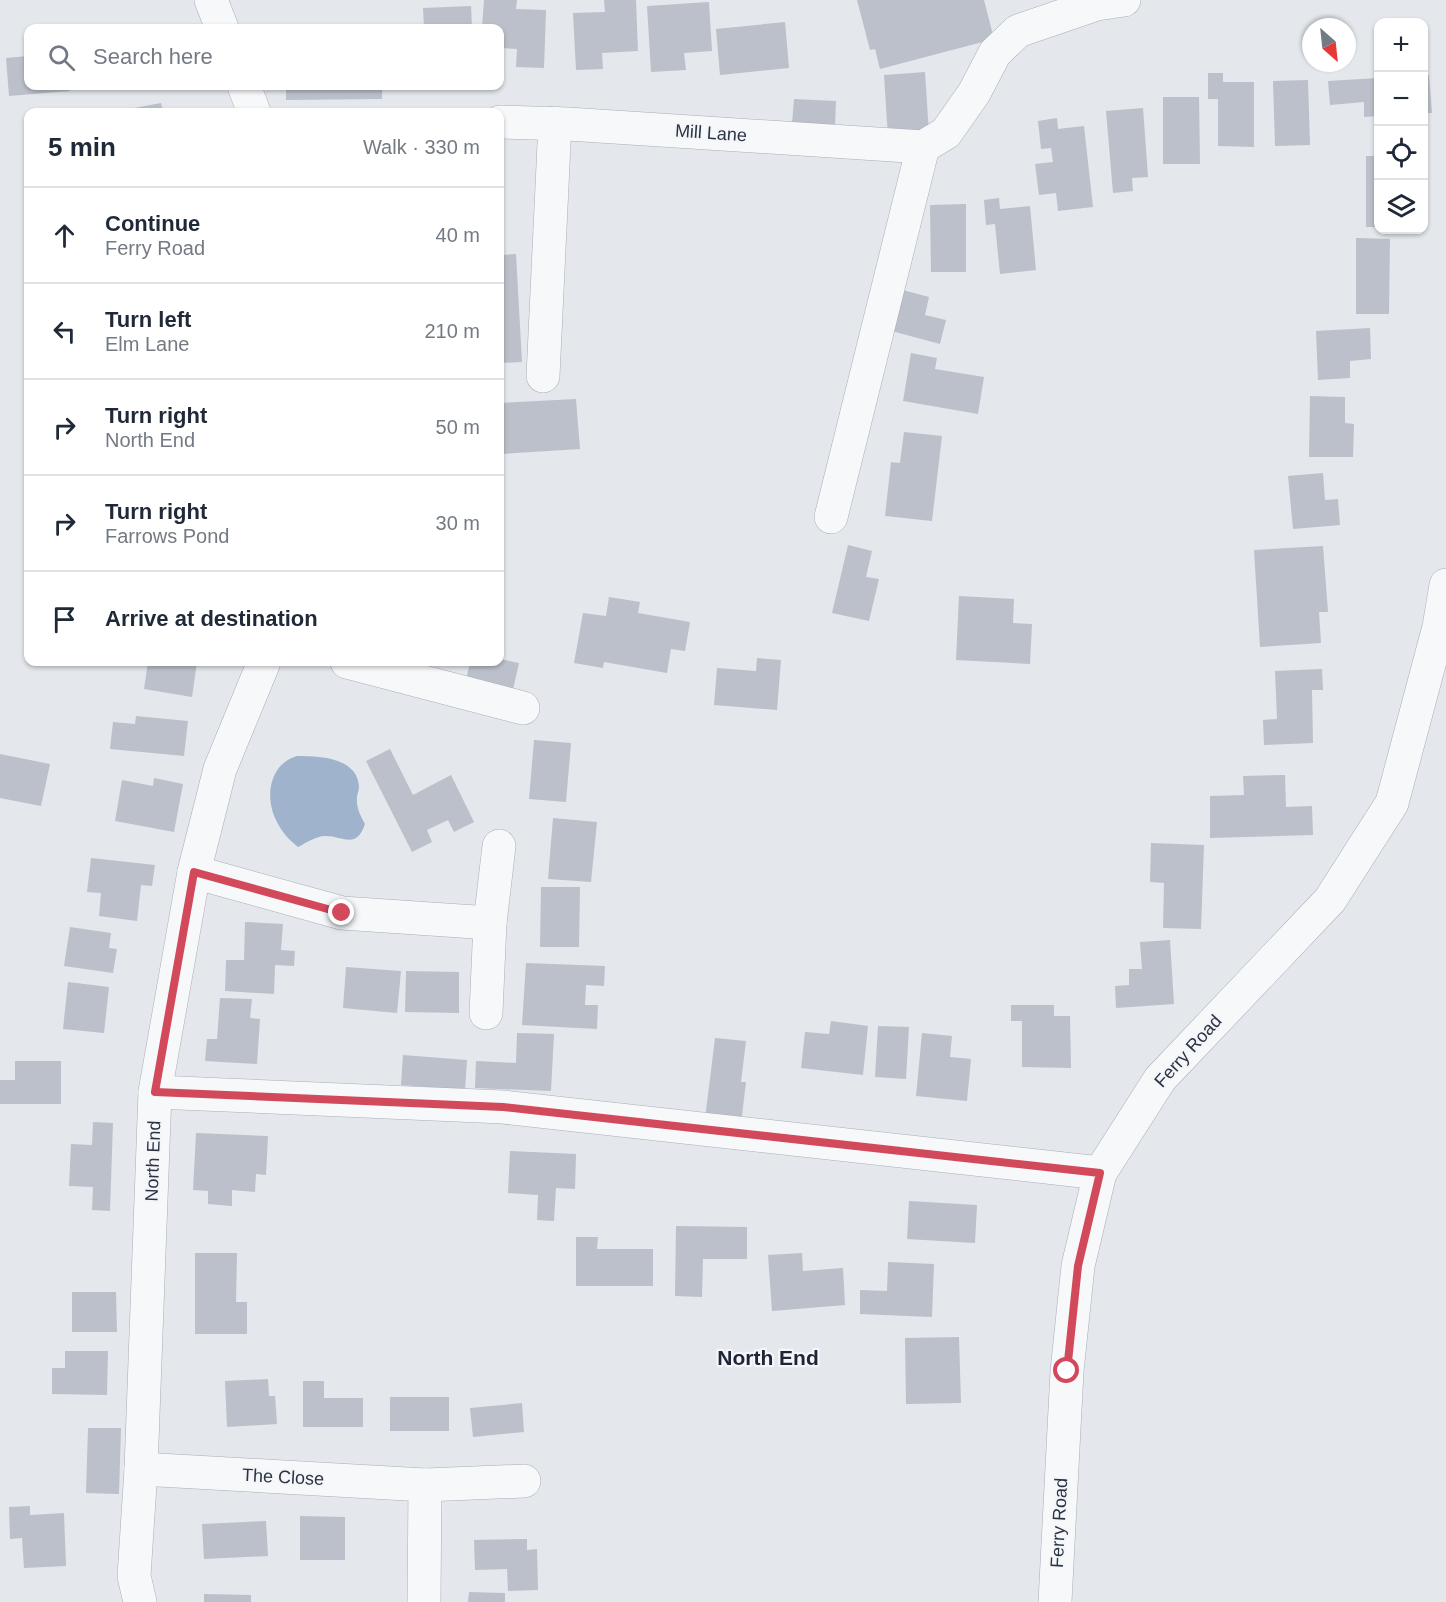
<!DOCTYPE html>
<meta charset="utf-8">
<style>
:root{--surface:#fff;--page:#f6f6f7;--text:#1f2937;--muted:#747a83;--line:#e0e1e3}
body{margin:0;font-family:Arial,sans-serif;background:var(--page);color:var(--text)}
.controls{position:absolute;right:18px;top:18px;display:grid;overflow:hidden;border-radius:12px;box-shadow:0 2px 4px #0004}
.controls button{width:54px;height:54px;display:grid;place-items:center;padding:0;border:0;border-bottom:2px solid var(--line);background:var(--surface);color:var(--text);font:30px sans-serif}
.compass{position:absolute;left:1302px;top:18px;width:54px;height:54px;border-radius:50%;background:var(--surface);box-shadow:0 2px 4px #0004;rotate:153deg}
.stop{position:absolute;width:18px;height:18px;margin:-14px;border:4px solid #d1495b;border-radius:50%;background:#fff}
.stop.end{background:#d1495b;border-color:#fff;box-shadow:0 2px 6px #0008}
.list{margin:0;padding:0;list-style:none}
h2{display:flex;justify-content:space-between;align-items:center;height:78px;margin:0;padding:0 24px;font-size:26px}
h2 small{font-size:20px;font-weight:400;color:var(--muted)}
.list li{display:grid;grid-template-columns:39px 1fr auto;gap:18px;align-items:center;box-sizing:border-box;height:96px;padding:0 24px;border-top:2px solid var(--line)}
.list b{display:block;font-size:22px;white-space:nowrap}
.list p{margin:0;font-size:20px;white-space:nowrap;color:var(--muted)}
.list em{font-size:20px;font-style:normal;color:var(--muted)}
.icon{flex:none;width:33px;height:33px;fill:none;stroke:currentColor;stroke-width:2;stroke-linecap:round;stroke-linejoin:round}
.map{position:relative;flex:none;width:1446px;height:1602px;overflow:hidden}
.search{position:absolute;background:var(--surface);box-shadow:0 2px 4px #0004;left:24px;top:24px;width:480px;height:66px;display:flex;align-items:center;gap:15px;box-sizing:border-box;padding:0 21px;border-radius:12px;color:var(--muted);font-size:22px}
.panel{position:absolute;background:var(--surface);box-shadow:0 2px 4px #0004;left:24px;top:108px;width:480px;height:558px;border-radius:12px}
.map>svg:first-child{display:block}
.water{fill:#9fb4cc}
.building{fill:#bbc0ca}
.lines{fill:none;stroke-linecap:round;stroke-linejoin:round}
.minor-casing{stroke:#a9aeb7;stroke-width:34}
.minor{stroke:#f7f8fa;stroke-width:33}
.route{stroke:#d1495b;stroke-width:8}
.labels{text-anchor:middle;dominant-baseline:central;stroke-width:4.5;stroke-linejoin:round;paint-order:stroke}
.street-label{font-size:18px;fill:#2b3445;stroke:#f4f6f9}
.quarter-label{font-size:21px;font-weight:bold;fill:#1d2536;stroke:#f4f6f9}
</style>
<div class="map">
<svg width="1446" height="1602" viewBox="0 0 1446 1602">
<rect width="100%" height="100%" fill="#e4e7ec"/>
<path class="water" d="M297 756C318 756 358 757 359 787 359 791 357 794 357 797 356 807 360 815 365 824 356 850 344 836 325 836 316 836 306 843 298 847 289 840 282 832 277 822 264 798 269 764 297 756Z"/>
<g class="building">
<path d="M484 0H517L516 9 546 10 544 68 516 67 517 49 500 48V28H482Z"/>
<path d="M604 0H636L638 51 602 53 603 69 576 70 573 13 605 12Z"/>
<path d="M857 0H984L994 39 880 69 875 49 870 50Z"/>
<path d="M709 2 712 51 684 53 686 70 651 72 647 6Z"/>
<path d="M471 6 472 28H424L423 8Z"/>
<path d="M785 22 789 68 720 75 716 29Z"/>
<path d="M190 24V28H136V25Z"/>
<path d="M28 56V86H69L70 91 9 96 6 58Z"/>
<path d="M925 72 929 134 888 137 884 75Z"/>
<path d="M1208 73H1223V82H1254V147L1218 146V99H1208Z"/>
<path d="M1424 75H1429L1432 113H1424Z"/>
<path d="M1378 78V116L1364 117V102L1330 105 1328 81Z"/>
<path d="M1308 80 1310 145 1275 146 1273 81Z"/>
<path d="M269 86H382V99L286 100V89L269 90Z"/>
<path d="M1163 97H1199L1200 164H1163Z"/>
<path d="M794 99 836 101 835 126 792 124Z"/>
<path d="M161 103 163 112H118V111Z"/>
<path d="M1143 108 1148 177 1132 178 1133 191 1113 193 1106 111Z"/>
<path d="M1057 118 1058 129 1084 126 1093 207 1058 211 1056 193 1039 195 1035 164 1053 162 1051 148 1041 149 1038 121Z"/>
<rect x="1366" y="156" width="12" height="71"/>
<path d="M999 198 1000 209 1030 206 1036 270 1000 274 995 224 986 225 984 200Z"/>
<path d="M966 204V272H931L930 205Z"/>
<path d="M1356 238 1390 239 1389 314H1356Z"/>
<path d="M516 254 522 362 500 363V255Z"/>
<path d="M899 289 929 297 925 315 946 320 940 344 888 330Z"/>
<path d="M1370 328 1371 359 1350 361V378L1318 380 1316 331Z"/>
<path d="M911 353 937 358 935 369 984 377 978 414 903 401Z"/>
<path d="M1310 396 1345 397V423L1354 424 1353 457H1309Z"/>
<path d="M576 399 580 449 500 454V403Z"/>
<path d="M904 432 942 436 932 521 885 516 891 462 900 463Z"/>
<path d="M1323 473 1325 500 1338 499 1340 525 1293 529 1288 476Z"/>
<path d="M848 545 872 551 866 577 879 579 869 621 832 613Z"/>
<path d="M1323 546 1328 612H1319L1321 643 1260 647 1254 550Z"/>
<path d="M959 596 1014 599 1013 623 1032 624 1030 664 956 660Z"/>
<path d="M609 597 640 602 638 613 690 622 685 651 671 649 667 673 604 662 603 668 574 663 583 613 606 616Z"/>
<path d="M757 658 781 660 777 710 714 705 717 668 756 671Z"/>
<path d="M500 659 519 663 512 694 465 684 470 662H500Z"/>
<path d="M148 662H197L192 697 144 689Z"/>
<path d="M1322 669 1323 690H1312L1313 743 1264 745 1263 720 1277 719 1275 671Z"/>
<path d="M136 716 188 721 184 756 110 749 113 722 135 724Z"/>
<path d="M534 740 571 743 566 802 529 799Z"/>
<path d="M390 749 413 795 451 775 474 822 454 832 448 820 427 830 432 842 412 852 366 761Z"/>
<path d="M0 754 50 764 41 806 0 798Z"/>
<path d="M1285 775 1286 807 1312 806 1313 835 1210 838V796L1244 795 1243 776Z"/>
<path d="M154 778 183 784 174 832 115 821 122 780 153 786Z"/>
<path d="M553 818 597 822 591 882 548 879Z"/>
<path d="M1151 843 1204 845 1201 929 1163 928 1164 883 1150 882Z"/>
<path d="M91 858 155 865 152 886 141 885 137 921 99 916 101 893 87 892Z"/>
<path d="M541 887H580L579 947H540Z"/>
<path d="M245 922 283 924 281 950 295 951 294 966 275 965 274 994 225 991 226 960H244Z"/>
<path d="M70 927 111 933 109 948 117 949 113 973 64 966Z"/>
<path d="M1170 940 1174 1004 1116 1008 1115 986 1129 985V969H1142L1140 942Z"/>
<path d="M526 963 605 966 604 986 586 985 585 1005H598L597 1029 522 1025Z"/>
<path d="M346 967 401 971 397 1013 343 1008Z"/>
<path d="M406 971 459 972V1013L405 1012Z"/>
<path d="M68 982 109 987 104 1033 63 1029Z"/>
<path d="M220 998 252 999 250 1018 260 1019 257 1064 205 1061 207 1039H217Z"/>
<path d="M1011 1005H1054V1016H1070L1071 1068 1022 1067V1021H1011Z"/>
<path d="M831 1021 868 1026 863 1075 801 1068 805 1032 829 1034Z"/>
<path d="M878 1026 909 1027 906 1079 875 1077Z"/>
<path d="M517 1033 554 1034 551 1091 475 1088 476 1061 516 1063Z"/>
<path d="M922 1033 952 1036 950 1057 971 1059 967 1101 916 1096Z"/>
<path d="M715 1038 746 1041 741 1082H746L741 1124 705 1119Z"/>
<path d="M403 1055 467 1060 465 1090 401 1085Z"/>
<path d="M15 1061H61V1104H0V1080H15Z"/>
<path d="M93 1122 113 1123 110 1211 92 1210 93 1187 69 1186 71 1144 92 1145Z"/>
<path d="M196 1133 268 1136 266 1175 256 1174 255 1192 232 1190V1206L208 1204V1191L193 1190Z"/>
<path d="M510 1151 576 1154 575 1189 556 1188 554 1221 537 1220 538 1195 508 1193Z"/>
<path d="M909 1201 977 1205 975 1243 907 1239Z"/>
<path d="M676 1226 747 1227V1259H703L702 1297 675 1296Z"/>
<path d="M576 1237H598L597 1249H653V1286H576Z"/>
<path d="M195 1253H237L236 1302H247V1334H195Z"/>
<path d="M802 1253 803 1271 843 1268 845 1305 772 1311 768 1255Z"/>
<path d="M888 1262 934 1264 932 1317 860 1314V1290L887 1291Z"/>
<path d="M72 1292H116L117 1332H72Z"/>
<path d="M959 1337 961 1403 906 1404 905 1338Z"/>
<path d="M65 1351H108L107 1395 52 1394V1368H65Z"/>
<path d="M268 1379 269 1396H275L277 1424 227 1427 225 1381Z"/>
<path d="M303 1381H324V1398H363V1427H303Z"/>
<rect x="390" y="1397" width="59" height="34"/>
<path d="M522 1403 524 1432 473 1437 470 1408Z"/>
<path d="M88 1428H121L119 1494 86 1493Z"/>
<path d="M30 1506V1515L64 1513 66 1566 24 1568 22 1538 10 1539 9 1507Z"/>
<path d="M300 1516 345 1517V1560H300Z"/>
<path d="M266 1521 268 1556 204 1559 202 1524Z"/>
<path d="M527 1539V1550L537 1549 538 1590 508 1591 507 1569 475 1570 474 1540Z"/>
<path d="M469 1592 505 1593V1602H468Z"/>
<path d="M204 1594 251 1595V1602H204Z"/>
</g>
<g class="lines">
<defs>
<g id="minor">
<path d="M211 0 222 28"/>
<path d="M244 86 254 112"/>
<path d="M500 122 568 124 923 147 946 133 974 93 995 53 1018 31 1097 4 1124 0"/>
<path d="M543 376 555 123"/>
<path d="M831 517 923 147"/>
<path d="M347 662 523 708"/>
<path d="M194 872 342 913 490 923"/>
<path d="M486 1013 490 923 499 846"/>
<path d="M155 1092 503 1107 1100 1173"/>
<path d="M141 1469 425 1485 524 1481"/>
<path d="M140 1602 134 1576 141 1469 155 1092 194 872 220 769 264 662"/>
<path d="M424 1602 425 1485"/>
<path d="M1055 1602 1067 1371 1078 1266 1100 1173 1160 1079 1330 900 1392 803 1439 627 1446 585"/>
</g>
</defs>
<use href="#minor" class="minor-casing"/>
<use href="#minor" class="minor"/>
</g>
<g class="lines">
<path class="route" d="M342 913 194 872 155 1092 503 1107 1100 1173 1078 1266 1067 1371"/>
</g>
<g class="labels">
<g class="street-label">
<text transform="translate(711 133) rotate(4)">Mill Lane</text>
<text transform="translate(1188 1051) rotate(-48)">Ferry Road</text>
<text transform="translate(153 1161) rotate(-88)">North End</text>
<text transform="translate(283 1477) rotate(3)">The Close</text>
<text transform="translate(1059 1523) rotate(-87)">Ferry Road</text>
</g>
<g class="quarter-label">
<text x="768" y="1357">North End</text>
</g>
</g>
</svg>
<div class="controls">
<button>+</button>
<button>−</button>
<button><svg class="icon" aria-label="locate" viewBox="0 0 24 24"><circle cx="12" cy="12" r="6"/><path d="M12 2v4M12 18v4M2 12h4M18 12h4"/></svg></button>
<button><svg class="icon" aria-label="layers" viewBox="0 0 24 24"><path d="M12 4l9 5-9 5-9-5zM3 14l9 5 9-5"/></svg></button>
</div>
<svg class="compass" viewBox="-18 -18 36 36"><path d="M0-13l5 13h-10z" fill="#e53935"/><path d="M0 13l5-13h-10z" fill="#747a83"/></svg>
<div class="stop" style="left:1067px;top:1371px"></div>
<div class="stop end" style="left:342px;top:913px"></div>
<div class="search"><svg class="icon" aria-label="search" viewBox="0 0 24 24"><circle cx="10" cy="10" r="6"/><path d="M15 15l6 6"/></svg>Search here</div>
<section class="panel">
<h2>5 min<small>Walk · 330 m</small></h2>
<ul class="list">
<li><svg class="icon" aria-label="ahead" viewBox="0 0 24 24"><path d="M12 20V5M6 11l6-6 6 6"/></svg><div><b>Continue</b><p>Ferry Road</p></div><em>40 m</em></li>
<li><svg class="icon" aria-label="left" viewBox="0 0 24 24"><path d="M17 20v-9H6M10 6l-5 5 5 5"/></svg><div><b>Turn left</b><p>Elm Lane</p></div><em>210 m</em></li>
<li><svg class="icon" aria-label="right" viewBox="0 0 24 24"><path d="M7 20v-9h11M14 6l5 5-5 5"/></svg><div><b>Turn right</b><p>North End</p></div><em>50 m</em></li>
<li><svg class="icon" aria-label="right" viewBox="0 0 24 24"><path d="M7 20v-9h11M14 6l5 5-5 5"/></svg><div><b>Turn right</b><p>Farrows Pond</p></div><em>30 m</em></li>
<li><svg class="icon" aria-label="arrive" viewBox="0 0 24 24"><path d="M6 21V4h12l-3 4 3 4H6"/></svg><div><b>Arrive at destination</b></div></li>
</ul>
</section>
</div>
